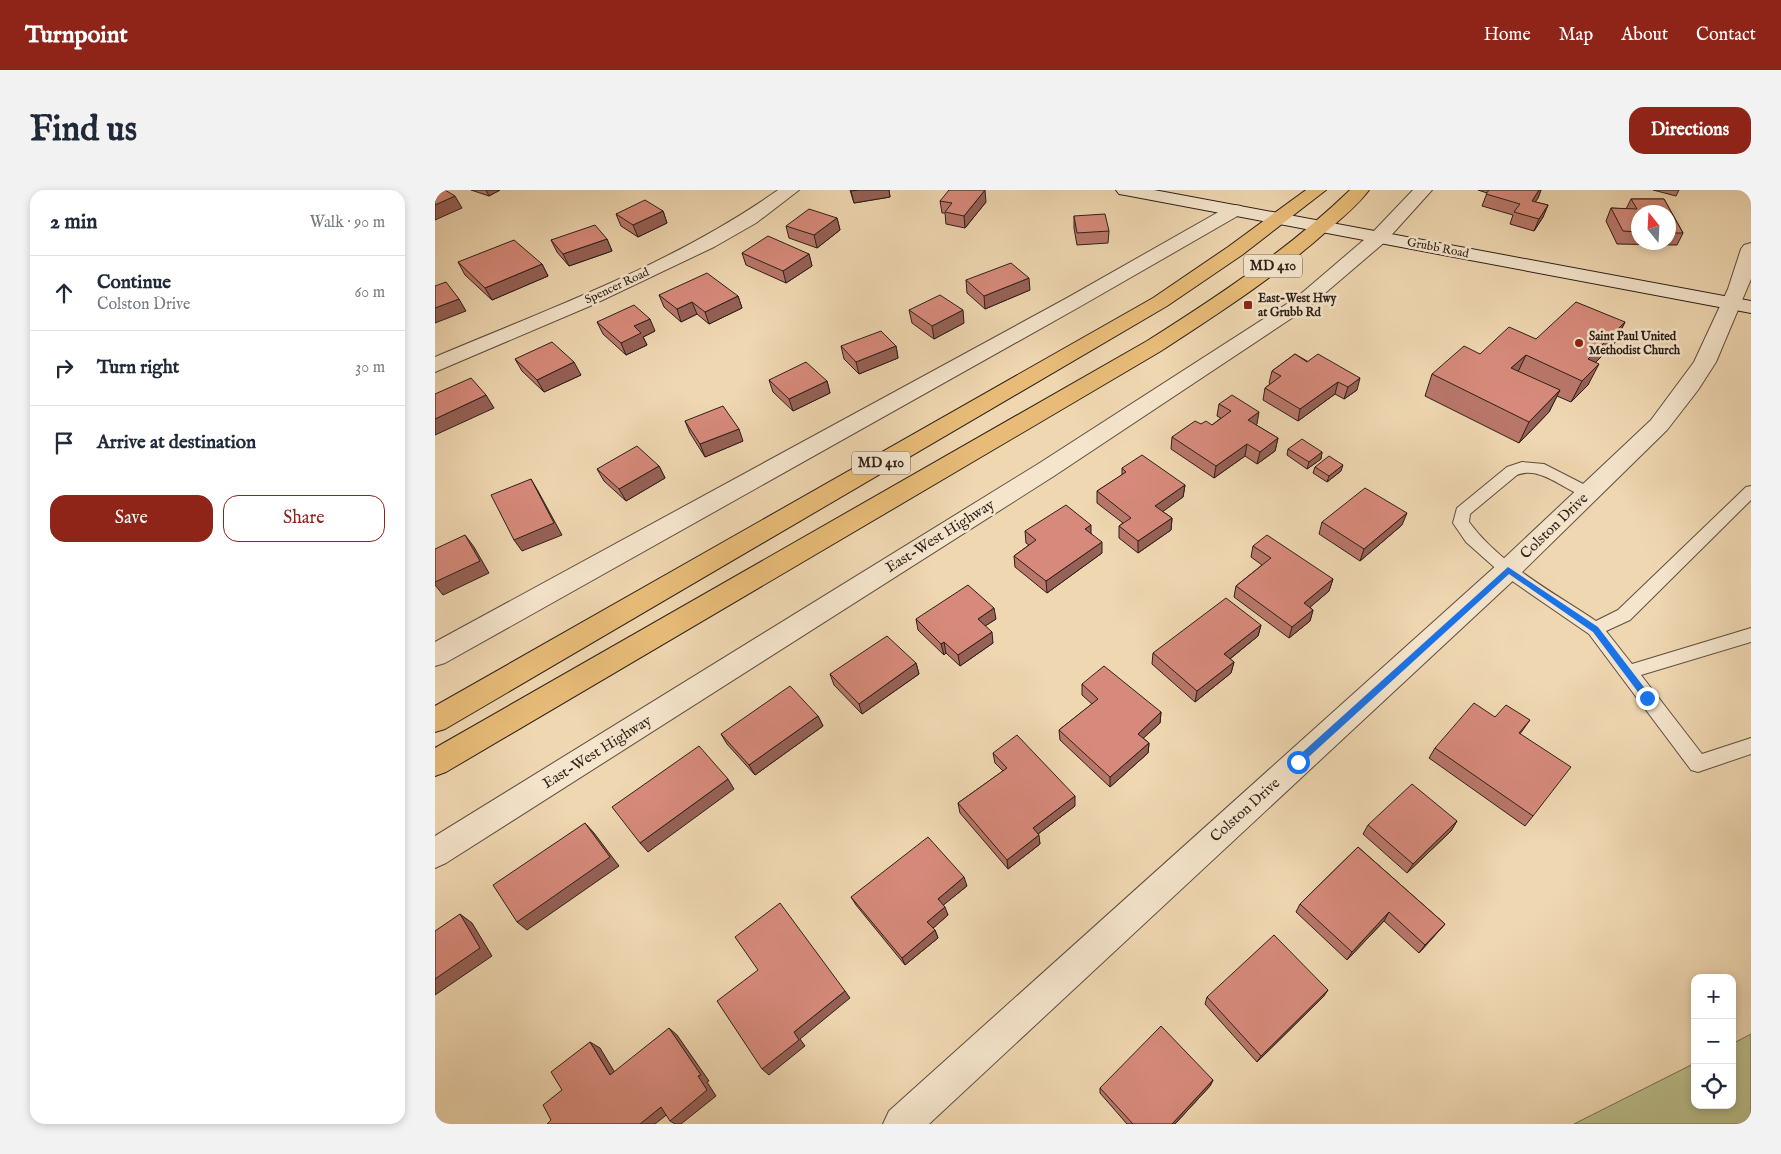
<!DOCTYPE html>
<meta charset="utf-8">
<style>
:root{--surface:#fff;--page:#f2f2f3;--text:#1f2937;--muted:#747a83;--line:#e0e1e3;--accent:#8f2418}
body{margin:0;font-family:"IM FELL English",serif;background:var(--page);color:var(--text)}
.controls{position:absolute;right:15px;bottom:15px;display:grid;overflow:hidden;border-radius:10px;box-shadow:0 2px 8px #0003}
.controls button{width:45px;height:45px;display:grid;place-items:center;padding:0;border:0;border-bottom:1px solid var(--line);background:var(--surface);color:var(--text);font:25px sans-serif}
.compass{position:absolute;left:1196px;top:15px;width:45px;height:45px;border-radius:50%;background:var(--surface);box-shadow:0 2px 8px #0003;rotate:342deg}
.stop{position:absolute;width:15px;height:15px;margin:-11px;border:4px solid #1a73e8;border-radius:50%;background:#fff}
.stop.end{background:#1a73e8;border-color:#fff;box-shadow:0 1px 5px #0008}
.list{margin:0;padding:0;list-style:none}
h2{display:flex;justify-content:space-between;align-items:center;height:65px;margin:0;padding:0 20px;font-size:21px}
h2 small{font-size:16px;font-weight:400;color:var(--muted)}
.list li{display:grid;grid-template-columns:32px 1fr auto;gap:15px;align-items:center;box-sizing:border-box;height:75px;padding:0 20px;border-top:1px solid var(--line)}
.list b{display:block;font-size:19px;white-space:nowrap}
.list p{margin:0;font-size:16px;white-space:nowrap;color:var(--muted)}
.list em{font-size:16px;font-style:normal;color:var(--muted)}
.actions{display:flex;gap:10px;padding:15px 20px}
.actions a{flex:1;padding:11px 0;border:1px solid var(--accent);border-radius:15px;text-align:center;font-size:18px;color:var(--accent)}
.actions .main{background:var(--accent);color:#fff}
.icon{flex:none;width:28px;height:28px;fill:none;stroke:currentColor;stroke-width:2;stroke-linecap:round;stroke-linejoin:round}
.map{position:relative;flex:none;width:1316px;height:934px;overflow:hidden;border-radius:15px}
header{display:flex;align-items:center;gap:30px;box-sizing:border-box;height:70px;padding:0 25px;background:var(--accent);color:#fff}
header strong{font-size:24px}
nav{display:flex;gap:28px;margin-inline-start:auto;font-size:18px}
.intro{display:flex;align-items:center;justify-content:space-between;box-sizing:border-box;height:120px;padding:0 30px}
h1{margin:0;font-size:35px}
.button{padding:12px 22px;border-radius:15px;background:var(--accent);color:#fff;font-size:18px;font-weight:700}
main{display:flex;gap:30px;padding:0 30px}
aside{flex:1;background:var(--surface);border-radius:15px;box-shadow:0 2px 8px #0003}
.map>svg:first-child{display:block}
.green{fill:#babe8b;stroke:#746e52}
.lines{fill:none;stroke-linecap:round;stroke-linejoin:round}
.lane-casing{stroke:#5e4d3f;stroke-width:2}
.street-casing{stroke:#5e4d3f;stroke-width:2}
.secondary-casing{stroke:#2d1f19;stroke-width:2}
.primary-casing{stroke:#2d1f19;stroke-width:2}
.lane{fill:#f5e5cc;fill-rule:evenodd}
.street{fill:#f5e5cc;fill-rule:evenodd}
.secondary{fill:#f5e5cc;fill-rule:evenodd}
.primary{fill:#e8bc78;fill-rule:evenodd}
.wall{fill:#b9776a;stroke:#2d1f19;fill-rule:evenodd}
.shaded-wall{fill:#966156;stroke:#2d1f19}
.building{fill:#d78a7b;stroke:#2d1f19}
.route{fill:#1a73e8}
.poi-dot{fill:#8f2418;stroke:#f5e5cc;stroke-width:2}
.labels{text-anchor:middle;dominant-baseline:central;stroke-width:5;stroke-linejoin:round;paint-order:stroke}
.far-street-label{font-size:12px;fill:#2d1f19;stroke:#f5e5cc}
.far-poi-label{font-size:12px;font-weight:bold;fill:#2d1f19;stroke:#f5e5cc;text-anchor:start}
.shield{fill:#f5e5cc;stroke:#695a4f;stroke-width:1}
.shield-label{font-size:14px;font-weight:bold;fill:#2d1f19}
.street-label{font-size:15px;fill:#2d1f19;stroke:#f5e5cc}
</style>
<header>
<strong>Turnpoint</strong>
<nav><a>Home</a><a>Map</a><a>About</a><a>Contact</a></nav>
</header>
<div class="intro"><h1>Find us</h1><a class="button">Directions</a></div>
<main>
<aside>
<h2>2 min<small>Walk · 90 m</small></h2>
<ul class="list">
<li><svg class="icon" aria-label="ahead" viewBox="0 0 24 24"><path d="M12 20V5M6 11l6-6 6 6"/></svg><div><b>Continue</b><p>Colston Drive</p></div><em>60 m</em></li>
<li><svg class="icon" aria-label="right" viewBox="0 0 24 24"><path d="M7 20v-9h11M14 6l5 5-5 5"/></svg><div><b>Turn right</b></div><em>30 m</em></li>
<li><svg class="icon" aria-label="arrive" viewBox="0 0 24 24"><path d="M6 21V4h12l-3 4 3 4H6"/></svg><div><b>Arrive at destination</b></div></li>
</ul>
<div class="actions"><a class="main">Save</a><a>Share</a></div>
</aside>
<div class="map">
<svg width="1316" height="934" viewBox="0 0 1316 934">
<rect width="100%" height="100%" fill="#efd7b1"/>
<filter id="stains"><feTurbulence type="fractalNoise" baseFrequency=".004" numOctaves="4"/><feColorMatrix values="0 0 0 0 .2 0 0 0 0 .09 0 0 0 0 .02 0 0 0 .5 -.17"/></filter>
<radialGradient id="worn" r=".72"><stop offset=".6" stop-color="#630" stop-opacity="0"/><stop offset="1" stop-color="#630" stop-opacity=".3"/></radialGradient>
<path class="green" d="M1316 844V934H1139L1260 873V915H1297V854Z"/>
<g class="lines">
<defs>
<path id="lane" d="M1087 272 1109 274 1158 299 1161 303 1158 307 1153 308C1131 302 1106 275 1082 285L1035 324 1034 332C1066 375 1118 402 1161 431L1183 420 1311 297 1316 296V310L1195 430 1171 441 1197 474 1316 438V452L1206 485 1267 564 1316 548V564L1263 582 1256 580 1154 444 1067 384 1031 352 1018 333 1022 318 1072 277Z"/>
<g id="street">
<path d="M343 0H364L321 33 279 57 155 116 0 182V167C116 118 240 73 343 0Z"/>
<path d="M978 0H997L951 51 875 116 619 286 11 673 0 678V646L603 274 861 108 937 43Z"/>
<path d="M800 15 806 16 809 20 806 24 646 116 10 473 0 476V452L632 108 794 16Z"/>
<path d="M1316 53V89L1281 172 1263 200 1232 240 1082 387 494 934H448L454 921 1064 373 1216 230 1259 172 1293 99 1306 59 1309 55Z"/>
</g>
<path id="secondary" d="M681 0H719L1316 111V123L690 5 684 4Z"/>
<g id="primary">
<path d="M871 0H891L807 65 732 116 10 539 0 542V516L718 108 793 57Z"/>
<path d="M915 0H934C923 15 907 28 893 40 842 86 784 123 726 161L11 582 0 586V558L712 151C783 106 854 59 915 0Z"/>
</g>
</defs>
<use href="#lane" class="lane-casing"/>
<use href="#street" class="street-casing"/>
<use href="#secondary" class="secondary-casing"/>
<use href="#primary" class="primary-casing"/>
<use href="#lane" class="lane"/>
<use href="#street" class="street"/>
<use href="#secondary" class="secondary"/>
<use href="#primary" class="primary"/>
</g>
<g class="wall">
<path d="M36 0H65L54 6Z"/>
<path d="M415 0H454L455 7 419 13Z"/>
<path d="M1043 0H1106L1103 8 1100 12 1113 15 1108 27 1099 41 1075 34 1078 25 1047 16 1052 3Z"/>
<path d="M1218 0H1244L1241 6Z"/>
<path d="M1196 9H1229L1248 43 1242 55 1182 54 1171 31 1176 18 1191 19ZM1204 22H1234V52H1204Z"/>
<path d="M505 11 551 12 530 38 511 34 510 23H507Z"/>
<path d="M228 21 232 33 203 47 186 36 181 24Z"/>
<path d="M639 26 674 41 673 53 642 55 639 38Z"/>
<path d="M402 28 405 40 382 58 354 48 351 36Z"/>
<path d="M172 49 177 61 134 76 122 62 116 50Z"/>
<path d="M307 63 374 64 377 76 351 93 311 75Z"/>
<path d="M23 72 107 74 113 86 57 110 30 85Z"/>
<path d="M531 90 595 100 550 119 532 103Z"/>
<path d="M224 105 303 106 307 118 274 134 262 124 246 132 229 117Z"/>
<path d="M474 120 529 133 499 149 477 133Z"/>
<path d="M162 132 220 141 208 147 212 155 191 165 168 144Z"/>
<path d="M1190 132 1179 154 1161 172 1153 195 1136 212 1122 206 1114 222 1084 253 990 206 997 184 1045 164 1101 149Z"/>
<path d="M406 156H461L463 168 424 184 409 169Z"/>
<path d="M860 164 922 200 909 209 900 204 863 231 828 210 830 198 835 194 834 193 837 181Z"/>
<path d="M80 169 146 185 109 202 87 181Z"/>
<path d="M334 190 392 191 395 203 358 221 338 202Z"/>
<path d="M784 214 822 234 821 235 843 248 840 261 822 274 810 266 779 288 736 259 737 247 766 234 777 235 786 228 782 226Z"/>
<path d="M250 231 308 251 270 267 255 243Z"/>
<path d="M853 259 887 262 886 269 872 279 852 265Z"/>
<path d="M224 276 230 288 191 311 169 291 162 279Z"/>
<path d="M880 277 906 281 892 292 878 283Z"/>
<path d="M687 278 750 295 748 307 727 321 737 328 736 340 703 363 684 348V336L688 333 662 313V301L687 285Z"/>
<path d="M887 332 967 335 925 371 884 344Z"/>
<path d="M590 341 656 343 667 363 612 403 580 377 579 366 594 355 591 353Z"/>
<path d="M818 356 898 389 894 401 875 417 878 420 875 431 854 448 799 407 801 396 827 375 816 367Z"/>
<path d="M481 429H561L550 436 558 453 525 476 511 463 509 465 483 440Z"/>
<path d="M826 435 823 446 795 469 799 472 796 483 760 512 717 474 718 463Z"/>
<path d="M481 473 484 484 427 524 399 495 395 484Z"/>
<path d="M647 494 726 522 725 533 708 548 714 553 713 563 675 597 625 550 624 540 657 514 647 505Z"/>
<path d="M383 526 388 536 320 585 292 554 286 544Z"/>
<path d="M1060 527 1095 530 1085 544 1098 626 1090 636 994 568 1000 558Z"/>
<path d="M558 563 640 616 603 644 605 654 573 679 525 623 523 613 568 581 560 573Z"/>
<path d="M1022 631 1016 641 972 683 928 644 933 635Z"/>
<path d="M923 657 1010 734 984 763 949 731 912 770 861 722 865 714Z"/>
<path d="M532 696 508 715 513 725 498 738 500 740 503 748 470 775 421 715 416 707Z"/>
<path d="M893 800 888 807 822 872 770 814 772 807Z"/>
<path d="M778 890 775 896 740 934H692L665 903V898Z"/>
</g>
<g class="shaded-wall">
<path d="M51 0H65L54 6Z"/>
<path d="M424 0H454L455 7 419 13 416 1Z"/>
<path d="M550 0 551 12 530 38 529 26Z"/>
<path d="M1104 0H1106L1103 8 1092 23 1097 11Z"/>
<path d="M20 6 27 18 0 30V15Z"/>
<path d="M1113 15 1108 27 1099 41 1104 29Z"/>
<path d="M228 21 232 33 203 47 198 35Z"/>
<path d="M402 28 405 40 382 58 379 45Z"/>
<path d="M172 49 177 61 134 76 128 64Z"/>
<path d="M374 64 377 76 351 93 348 81Z"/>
<path d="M107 74 113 86 57 110 50 98Z"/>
<path d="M594 88 595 100 550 119 549 106Z"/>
<path d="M303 106 307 118 274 134 270 122Z"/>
<path d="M24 109 31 121 0 133V118Z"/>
<path d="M257 112 262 124 246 132 242 119Z"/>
<path d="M528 120 529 133 499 149 497 136Z"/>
<path d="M215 129 220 141 208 147 212 155 191 165 186 153 199 136Z"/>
<path d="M1190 132 1179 154 1144 189 1153 169Z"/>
<path d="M461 156 463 168 424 184 421 172Z"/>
<path d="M1091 165 1081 186 1076 178Z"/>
<path d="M139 172 146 185 109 202 102 190Z"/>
<path d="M1164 174 1153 195 1136 212 1147 191Z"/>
<path d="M925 188 922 200 909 209 913 197Z"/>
<path d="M392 191 395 203 358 221 354 209Z"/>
<path d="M903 192 900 204 863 231 865 219Z"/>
<path d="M1125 200 1114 222 1084 253 1094 232Z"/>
<path d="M51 205 59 218 0 245V229Z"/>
<path d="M824 222 822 234 811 242 813 230Z"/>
<path d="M304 239 308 251 270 267 265 254Z"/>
<path d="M843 248 840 261 822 274 825 262Z"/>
<path d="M812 254 810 266 779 288 781 276Z"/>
<path d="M887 262 886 269 872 279 874 272Z"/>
<path d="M908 275 906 281 892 292 894 286Z"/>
<path d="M224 276 230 288 191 311 184 299Z"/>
<path d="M96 289 103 301 127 345 87 361 79 350Z"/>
<path d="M750 295 748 307 719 328 720 316Z"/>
<path d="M972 323 967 335 925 371 929 359Z"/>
<path d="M737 328 736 340 703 363V351Z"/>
<path d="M656 335V347L650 339Z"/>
<path d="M30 345 39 357 54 383 8 405 0 395V392Z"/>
<path d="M667 352V363L612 403 611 391Z"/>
<path d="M898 389 894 401 866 425 869 413Z"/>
<path d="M559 418 561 429 544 440 543 429Z"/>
<path d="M878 420 875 431 854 448 857 437Z"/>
<path d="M826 435 823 446 787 475 789 464Z"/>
<path d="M557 442 558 453 525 476 523 465Z"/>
<path d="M509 452 511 463 509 465 506 454Z"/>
<path d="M799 472 796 483 760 512 762 501Z"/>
<path d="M481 473 484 484 427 524 424 514Z"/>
<path d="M726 522 725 533 702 554 703 544Z"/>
<path d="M383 526 388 536 320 585 314 575Z"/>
<path d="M714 553 713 563 675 597V587Z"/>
<path d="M293 589 299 599 213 662 205 653Z"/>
<path d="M640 606V616L599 647 598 638Z"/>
<path d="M1022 631 1016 641 972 683 978 674Z"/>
<path d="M150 633 159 643 184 676 92 740 82 732Z"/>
<path d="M604 645 605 654 573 679 572 670Z"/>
<path d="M529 687 532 696 506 717 503 709Z"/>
<path d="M510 717 513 725 496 740 492 732Z"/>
<path d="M954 722 949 731 912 770 917 762Z"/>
<path d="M25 724 37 733 57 766 0 805V789Z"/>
<path d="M1010 734 1003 742 984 763 990 755Z"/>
<path d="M500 740 503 748 470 775 467 768Z"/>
<path d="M893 800 888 807 822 872 826 866Z"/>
<path d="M410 801 415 808 365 849 370 856 334 885 327 879 359 842Z"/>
<path d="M234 838 242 845 274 891 272 892 281 906 246 934H240L235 931 263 886Z"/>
<path d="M155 852 165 858 185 891 175 885Z"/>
<path d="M778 890 775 896 740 934H737Z"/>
<path d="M226 917 235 922 220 934H205Z"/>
</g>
<g class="building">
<path d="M0 0H10L20 6 0 15Z"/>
<path d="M514 0H550L529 26 510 22 517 13 505 11Z"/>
<path d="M1054 0H1104L1097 11 1113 15 1104 29 1079 22 1085 14 1051 4Z"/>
<path d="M1196 9H1229L1248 43H1234V22H1204V42L1188 41 1176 18 1202 19Z"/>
<path d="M210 10 228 21 198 35 181 24Z"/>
<path d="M374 19 402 28 379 45 351 36Z"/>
<path d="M670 24 674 41 642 43 639 26Z"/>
<path d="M160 35 172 49 128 64 116 50Z"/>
<path d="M333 46 374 64 348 81 307 63Z"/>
<path d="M79 50 107 74 50 98 23 72Z"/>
<path d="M576 73 594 88 549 106 531 90Z"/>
<path d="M272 83 303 106 270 122 257 112 242 119 224 105Z"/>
<path d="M11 92 24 109 0 118V96Z"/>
<path d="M505 105 528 120 497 136 474 120Z"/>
<path d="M1141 112 1190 132 1153 169 1164 174 1147 191 1091 165 1076 178 1125 200 1094 232 997 184 1029 156 1045 164 1074 137 1101 149Z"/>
<path d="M199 115 215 129 199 136 206 143 186 153 162 132Z"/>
<path d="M446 141 461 156 421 172 406 156Z"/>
<path d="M117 152 139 172 102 190 80 169Z"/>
<path d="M860 164 872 172 883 164 925 188 913 197 903 192 865 219 830 198 846 186 837 181Z"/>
<path d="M371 172 392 191 354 209 334 190Z"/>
<path d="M36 188 51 205 0 229V204Z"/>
<path d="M797 205 824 222 813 230 843 248 825 262 812 254 781 276 737 247 760 231 766 234 771 231 777 235 796 221 784 214Z"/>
<path d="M288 216 304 239 265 254 250 231Z"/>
<path d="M867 249 887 262 874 272 853 259Z"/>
<path d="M202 256 224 276 184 299 162 279Z"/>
<path d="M707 265 750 295 720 316 737 328 703 351 684 336 696 328 662 301 691 282 687 278Z"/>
<path d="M894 266 908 275 894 286 880 277Z"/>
<path d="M96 289 119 333 79 350 56 305Z"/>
<path d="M930 298 972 323 929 359 887 332Z"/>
<path d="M631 315 656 335 650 339 667 352 611 391 579 366 601 350 590 341Z"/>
<path d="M30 345 45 371 0 392V359Z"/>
<path d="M832 345 898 389 869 413 878 420 857 437 801 396 836 368 818 356Z"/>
<path d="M533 395 559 418 543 429 557 442 523 465 509 452 506 454 481 429Z"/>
<path d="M791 408 826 435 789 464 799 472 762 501 718 463Z"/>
<path d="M452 446 481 473 424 514 395 484Z"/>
<path d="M669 476 726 522 703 544 714 553 675 587 624 540 663 509 647 494Z"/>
<path d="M355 496 383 526 314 575 286 544Z"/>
<path d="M1039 513 1060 527 1071 515 1095 530 1084 543 1136 577 1098 626 1000 558Z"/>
<path d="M582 545 640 606 598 638 604 645 572 670 523 613 572 578 558 563Z"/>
<path d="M264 556 293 589 205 653 177 617Z"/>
<path d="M977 594 1022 631 978 674 933 635Z"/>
<path d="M150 633 175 667 82 732 58 695Z"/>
<path d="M493 647 529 687 503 709 510 717 492 732 500 740 467 768 416 707Z"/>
<path d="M923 657 1010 734 990 755 954 722 917 762 865 714Z"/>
<path d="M345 713 410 801 359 842 364 850 327 879 282 811 323 780 300 747Z"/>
<path d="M25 724 45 758 0 789V741Z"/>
<path d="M839 745 893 800 826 866 772 807Z"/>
<path d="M726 836 778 890 737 934H698L665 898Z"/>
<path d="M234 838 266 885 263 886 272 900 235 931 226 917 205 934H112L116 930 108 915 127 900 116 882 155 852 175 885Z"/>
</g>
<path class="route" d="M1073 377 1163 437 1215 505V510H1209L1158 442 1074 384 866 574H860V569Z"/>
<g class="poi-dot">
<rect x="808" y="110" width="10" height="10" rx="2.5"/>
<circle cx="1144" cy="153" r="5"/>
</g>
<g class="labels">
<g class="far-street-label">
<text transform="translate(1003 58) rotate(11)">Grubb Road</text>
<text transform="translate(182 96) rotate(-25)">Spencer Road</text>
</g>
<g class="far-poi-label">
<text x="823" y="108">East-West Hwy<tspan x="823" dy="14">at Grubb Rd</tspan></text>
<text x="1154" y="146">Saint Paul United<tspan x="1154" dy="14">Methodist Church</tspan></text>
</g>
<g class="shield">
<rect x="809" y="64.5" width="58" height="23" rx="4"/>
<rect x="417" y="261.5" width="58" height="23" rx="4"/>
</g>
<g class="shield-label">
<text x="838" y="76">MD 410</text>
<text x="446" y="273">MD 410</text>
</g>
<g class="street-label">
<text transform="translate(1119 336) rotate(-44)">Colston Drive</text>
<text transform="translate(505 346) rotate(-32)">East-West Highway</text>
<text transform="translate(162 562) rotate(-32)">East-West Highway</text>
<text transform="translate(810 620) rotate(-42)">Colston Drive</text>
</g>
</g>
<rect width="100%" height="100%" filter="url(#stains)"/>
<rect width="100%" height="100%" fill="url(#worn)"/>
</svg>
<div class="controls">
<button>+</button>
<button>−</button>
<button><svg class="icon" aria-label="locate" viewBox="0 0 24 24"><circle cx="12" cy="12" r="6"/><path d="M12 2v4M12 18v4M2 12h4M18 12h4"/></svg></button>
</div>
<svg class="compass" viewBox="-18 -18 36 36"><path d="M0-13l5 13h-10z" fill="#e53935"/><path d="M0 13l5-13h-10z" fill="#747a83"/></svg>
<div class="stop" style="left:863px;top:572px"></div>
<div class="stop end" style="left:1212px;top:508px"></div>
</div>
</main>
